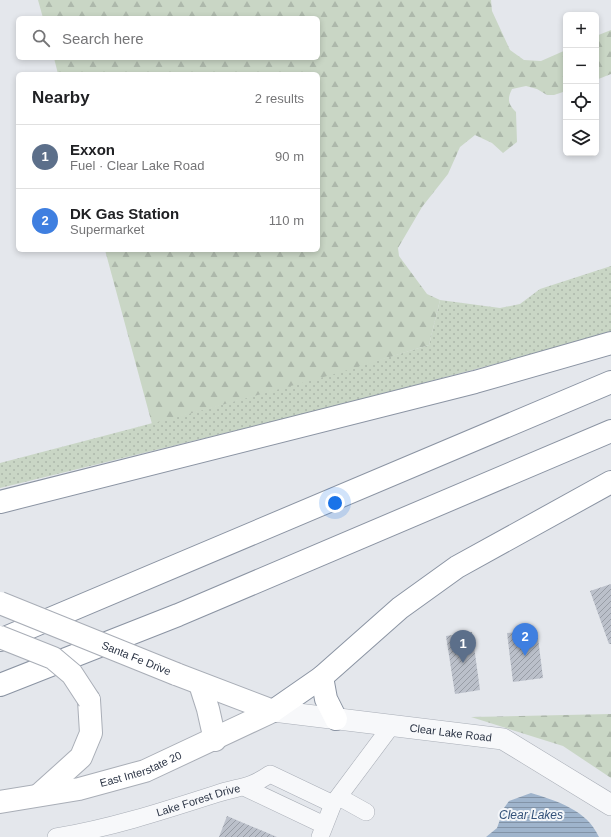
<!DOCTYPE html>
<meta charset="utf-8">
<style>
:root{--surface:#fff;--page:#f6f6f6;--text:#202124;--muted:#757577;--line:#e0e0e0;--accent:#b45309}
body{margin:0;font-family:Arial,sans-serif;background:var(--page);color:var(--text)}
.controls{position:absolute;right:12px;top:12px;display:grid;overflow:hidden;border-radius:6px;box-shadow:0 2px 6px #0003}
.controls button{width:36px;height:36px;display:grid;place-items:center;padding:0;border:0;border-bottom:1px solid var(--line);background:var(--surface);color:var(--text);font:20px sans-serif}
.you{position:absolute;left:335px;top:503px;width:14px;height:14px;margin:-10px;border:3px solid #fff;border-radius:50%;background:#1a73e8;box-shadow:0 0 0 6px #1a73e833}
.badge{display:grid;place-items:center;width:26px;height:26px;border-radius:50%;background:var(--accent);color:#fff;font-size:13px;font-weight:700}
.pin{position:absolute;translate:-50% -33px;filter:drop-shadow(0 1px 2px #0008)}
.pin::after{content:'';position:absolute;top:21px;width:14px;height:12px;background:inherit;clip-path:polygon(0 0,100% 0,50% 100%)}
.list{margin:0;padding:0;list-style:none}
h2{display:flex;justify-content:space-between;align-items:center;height:52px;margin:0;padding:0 16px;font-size:17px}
h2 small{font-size:13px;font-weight:400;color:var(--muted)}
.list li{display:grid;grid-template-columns:26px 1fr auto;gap:12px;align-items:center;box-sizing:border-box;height:64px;padding:0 16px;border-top:1px solid var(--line)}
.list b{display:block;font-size:15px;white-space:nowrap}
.list p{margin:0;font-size:13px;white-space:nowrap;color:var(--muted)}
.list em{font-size:13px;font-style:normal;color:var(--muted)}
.icon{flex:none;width:22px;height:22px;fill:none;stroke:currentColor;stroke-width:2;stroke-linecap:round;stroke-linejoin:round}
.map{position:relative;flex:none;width:611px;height:837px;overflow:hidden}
.search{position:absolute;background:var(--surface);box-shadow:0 2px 6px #0003;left:16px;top:16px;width:304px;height:44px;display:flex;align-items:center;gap:10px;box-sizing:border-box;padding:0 14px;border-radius:6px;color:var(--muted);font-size:15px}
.panel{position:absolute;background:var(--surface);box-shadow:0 2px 6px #0003;left:16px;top:72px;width:304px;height:180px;border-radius:6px}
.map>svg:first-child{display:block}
.grass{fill:url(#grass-dots)}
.forest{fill:url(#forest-firs)}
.water{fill:url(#water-rules)}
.building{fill:url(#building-hatch)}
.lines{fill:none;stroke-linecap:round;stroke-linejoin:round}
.minor-casing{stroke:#a9aeb7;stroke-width:18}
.tertiary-casing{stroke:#a9aeb7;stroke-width:22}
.secondary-casing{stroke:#a9aeb7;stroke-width:24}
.motorway-casing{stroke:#8b94a3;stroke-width:24}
.minor{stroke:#f7f8fa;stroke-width:17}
.tertiary{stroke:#f7f8fa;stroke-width:21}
.secondary{stroke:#fff;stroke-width:22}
.motorway{stroke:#fff;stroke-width:22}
.secondary-bridge-casing{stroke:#a9aeb7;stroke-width:24;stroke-linecap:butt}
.secondary-bridge{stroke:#fff;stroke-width:22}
.labels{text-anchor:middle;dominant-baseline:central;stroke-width:4;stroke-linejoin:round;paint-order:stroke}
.street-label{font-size:11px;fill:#2b3445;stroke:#f4f6f9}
.water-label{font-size:12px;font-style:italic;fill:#34527a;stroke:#f4f6f9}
</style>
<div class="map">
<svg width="611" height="837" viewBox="0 0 611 837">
<defs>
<pattern id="grass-dots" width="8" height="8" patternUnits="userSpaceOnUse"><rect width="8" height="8" fill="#c9d6c5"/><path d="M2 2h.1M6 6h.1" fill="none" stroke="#adb8ab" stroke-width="1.8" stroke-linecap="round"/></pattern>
<pattern id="forest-firs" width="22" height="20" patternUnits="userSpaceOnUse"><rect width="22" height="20" fill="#c9d6c5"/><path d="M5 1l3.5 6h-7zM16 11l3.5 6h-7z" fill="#adb8ab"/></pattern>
<pattern id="water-rules" width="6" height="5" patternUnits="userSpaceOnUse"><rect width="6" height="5" fill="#9fb4cc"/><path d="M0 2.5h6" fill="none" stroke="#8293a7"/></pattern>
<pattern id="building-hatch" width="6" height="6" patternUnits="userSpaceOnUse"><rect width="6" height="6" fill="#bbc0ca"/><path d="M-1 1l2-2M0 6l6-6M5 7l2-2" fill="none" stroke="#989da6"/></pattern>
</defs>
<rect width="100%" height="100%" fill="#e4e7ec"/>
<path class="grass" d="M611 266V333L348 403 0 488V463C144 426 287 388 429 345L440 300 500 308 520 304 540 289Z"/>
<g class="forest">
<path d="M38 0H491L492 11 510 50 524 60 541 61 566 50V91L554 95H547L537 89 526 86 512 89C507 99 508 104 516 112L517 142 503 153 492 143 475 135 460 147 448 174 422 207 398 248 399 256 427 294 440 300 429 345 331 375 152 424 105 250H318V74H58L54 58H318V18H43Z"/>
<path d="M611 30V74L596 80V36Z"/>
<path d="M611 714V778L563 746 471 717Z"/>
</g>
<path class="water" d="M531 793C557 801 587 810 599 837H486L497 828 504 808 509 801Z"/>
<g class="building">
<path d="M611 584V644H609L590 591Z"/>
<path d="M537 630 543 678 513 682 507 633Z"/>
<path d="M472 632 480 690 455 694 446 636Z"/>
<path d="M227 816 277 837H219Z"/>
</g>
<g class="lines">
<defs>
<g id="minor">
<path d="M246 788 324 825"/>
<path d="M339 797 366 812"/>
<path id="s1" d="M56 837C111 828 163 811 216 794 240 786 248 789 270 774L333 804"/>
<path d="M320 837 333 804 392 725"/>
</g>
<g id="tertiary">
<path id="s2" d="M273 711 503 739 611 805"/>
</g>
<g id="secondary">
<path d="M176 674 273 711"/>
<path d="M200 684 208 709 215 740"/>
<path d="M40 794 81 757 91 733 89 700"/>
<path id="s3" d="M0 802 79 789 145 771 273 711"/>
</g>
<g id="motorway">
<path d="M0 502 475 382 611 343"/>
<path d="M0 640 611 382"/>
<path d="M322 677 326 699 336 719"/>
<path d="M0 685 178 615 611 431"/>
<path d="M273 711 322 677 400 608 457 567 611 482"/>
</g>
</defs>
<use href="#minor" class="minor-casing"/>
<use href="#tertiary" class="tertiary-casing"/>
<use href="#secondary" class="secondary-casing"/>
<use href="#motorway" class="motorway-casing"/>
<use href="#minor" class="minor"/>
<use href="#tertiary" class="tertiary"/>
<use href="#secondary" class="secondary"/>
<use href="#motorway" class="motorway"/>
<defs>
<g id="secondary-bridge">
<path id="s4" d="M0 603 176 674"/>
<path d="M0 637 53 658 72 674 89 700"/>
</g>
</defs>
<use href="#secondary-bridge" class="secondary-bridge-casing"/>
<use href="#secondary-bridge" class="secondary-bridge"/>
</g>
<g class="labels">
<g class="street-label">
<text stroke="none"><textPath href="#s4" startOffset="147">Santa Fe Drive</textPath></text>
<text stroke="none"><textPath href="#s2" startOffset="179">Clear Lake Road</textPath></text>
<text stroke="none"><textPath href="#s3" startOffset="145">East Interstate 20</textPath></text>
<text stroke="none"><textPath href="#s1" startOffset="147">Lake Forest Drive</textPath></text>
</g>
<g class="water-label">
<text x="531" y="815">Clear Lakes</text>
</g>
</g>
</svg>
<div class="controls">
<button>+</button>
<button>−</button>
<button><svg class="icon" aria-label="locate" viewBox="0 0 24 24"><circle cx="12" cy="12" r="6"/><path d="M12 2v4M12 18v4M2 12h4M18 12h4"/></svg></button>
<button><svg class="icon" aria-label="layers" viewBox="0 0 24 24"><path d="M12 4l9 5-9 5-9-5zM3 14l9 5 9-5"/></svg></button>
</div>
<div class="you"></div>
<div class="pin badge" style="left:463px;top:663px;background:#5c6f8a">1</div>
<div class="pin badge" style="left:525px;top:656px;background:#3f7fe0">2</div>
<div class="search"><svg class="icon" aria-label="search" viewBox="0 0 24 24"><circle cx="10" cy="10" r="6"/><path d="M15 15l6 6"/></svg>Search here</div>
<section class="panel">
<h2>Nearby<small>2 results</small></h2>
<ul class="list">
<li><span class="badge" style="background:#5c6f8a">1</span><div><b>Exxon</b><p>Fuel · Clear Lake Road</p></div><em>90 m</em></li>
<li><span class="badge" style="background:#3f7fe0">2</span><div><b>DK Gas Station</b><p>Supermarket</p></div><em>110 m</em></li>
</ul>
</section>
</div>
